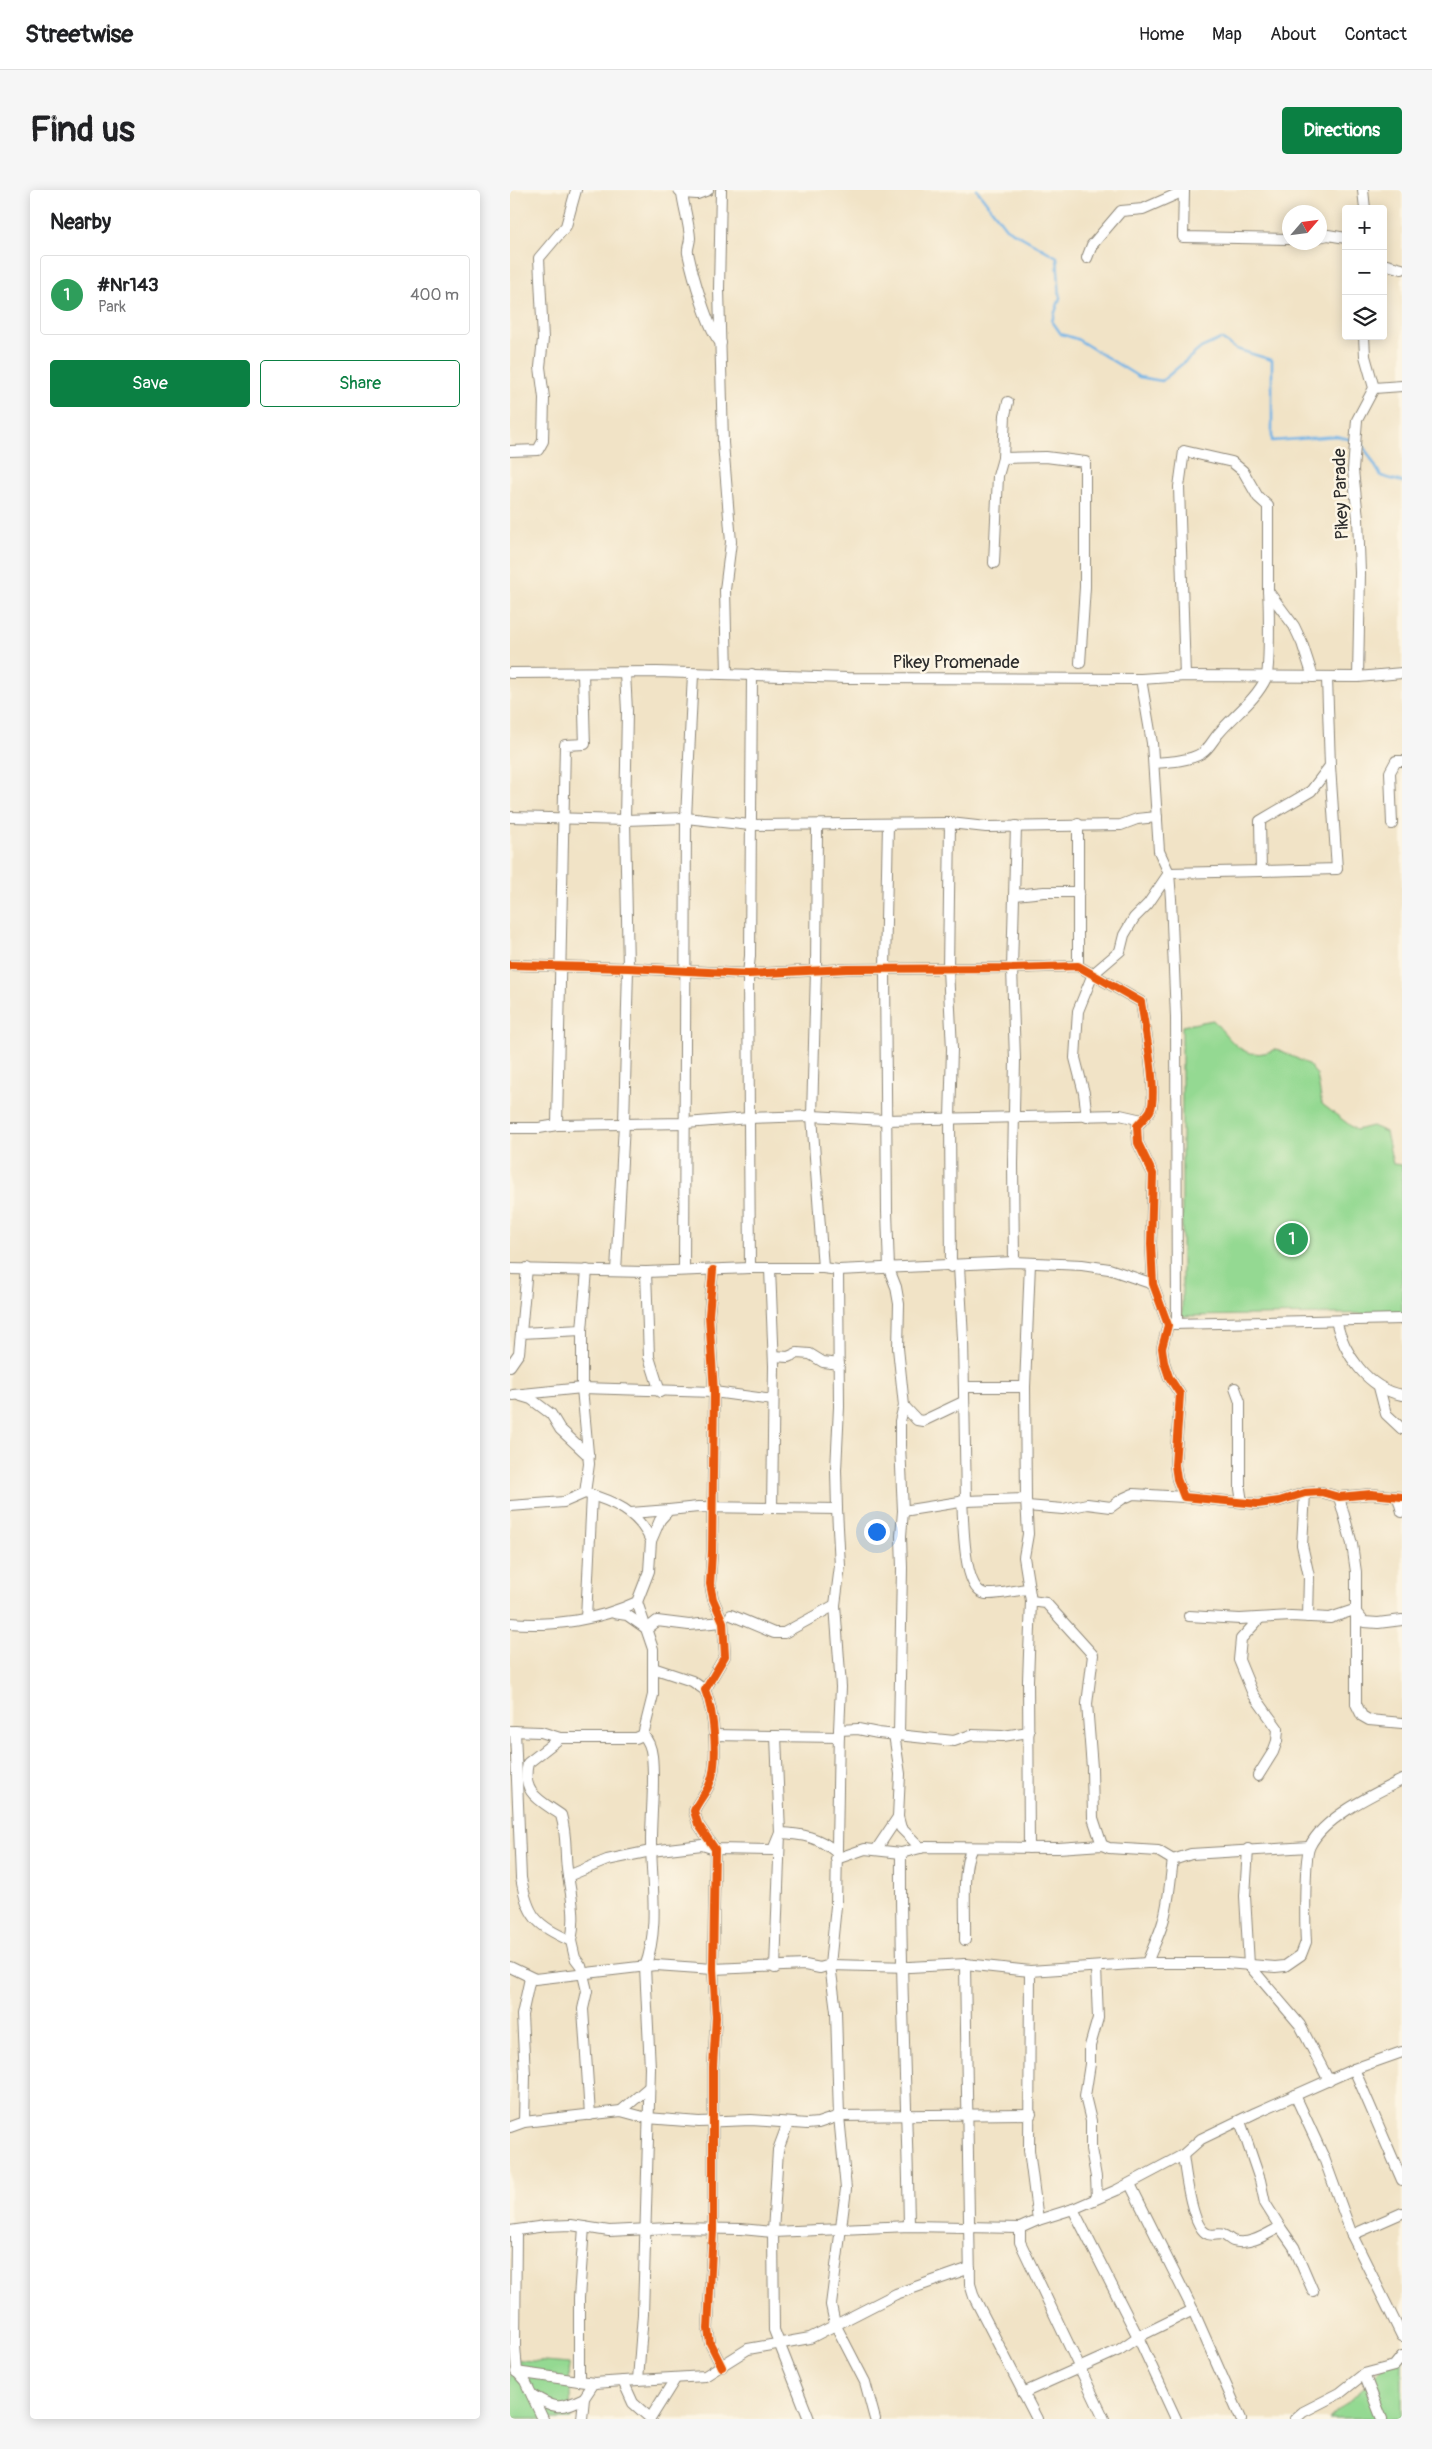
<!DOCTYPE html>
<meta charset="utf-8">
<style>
:root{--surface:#fff;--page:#f6f6f6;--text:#202124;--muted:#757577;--line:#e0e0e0;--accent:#0b8043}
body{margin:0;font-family:Pangolin,sans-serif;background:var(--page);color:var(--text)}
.controls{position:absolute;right:15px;top:15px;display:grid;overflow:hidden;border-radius:5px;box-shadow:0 2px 12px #0003}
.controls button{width:45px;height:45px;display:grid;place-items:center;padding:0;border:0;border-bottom:1px solid var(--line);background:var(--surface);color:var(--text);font:25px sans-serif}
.compass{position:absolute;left:772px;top:15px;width:45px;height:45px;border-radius:50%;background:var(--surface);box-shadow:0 2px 12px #0003;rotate:62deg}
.you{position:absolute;left:366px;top:1341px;width:18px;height:18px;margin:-12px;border:4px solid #fff;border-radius:50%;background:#1a73e8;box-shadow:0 0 0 8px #1a73e833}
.badge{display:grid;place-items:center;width:32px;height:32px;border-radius:50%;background:var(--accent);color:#fff;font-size:16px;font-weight:700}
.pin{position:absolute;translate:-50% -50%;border:2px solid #fff;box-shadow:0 1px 5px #0006}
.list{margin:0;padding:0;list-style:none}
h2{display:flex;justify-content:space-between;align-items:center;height:65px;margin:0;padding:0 20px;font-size:21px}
h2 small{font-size:16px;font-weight:400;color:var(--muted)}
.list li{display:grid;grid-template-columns:32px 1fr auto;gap:15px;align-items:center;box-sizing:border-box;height:80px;margin:0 10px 10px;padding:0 10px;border:1px solid var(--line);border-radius:5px}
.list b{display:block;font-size:19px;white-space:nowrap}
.list p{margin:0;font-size:16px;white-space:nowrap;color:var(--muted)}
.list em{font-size:16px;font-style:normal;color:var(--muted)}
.actions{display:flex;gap:10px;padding:15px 20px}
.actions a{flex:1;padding:11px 0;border:1px solid var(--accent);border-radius:5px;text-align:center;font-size:18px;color:var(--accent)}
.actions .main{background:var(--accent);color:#fff}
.icon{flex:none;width:28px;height:28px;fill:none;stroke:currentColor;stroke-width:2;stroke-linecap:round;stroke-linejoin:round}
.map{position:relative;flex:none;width:892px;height:2229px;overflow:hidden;border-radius:5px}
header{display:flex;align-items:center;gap:30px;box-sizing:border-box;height:70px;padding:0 25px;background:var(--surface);border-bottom:1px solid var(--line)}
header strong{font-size:24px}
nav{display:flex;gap:28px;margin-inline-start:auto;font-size:18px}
.intro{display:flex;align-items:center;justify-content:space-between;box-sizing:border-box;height:120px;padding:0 30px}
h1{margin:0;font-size:35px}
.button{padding:12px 22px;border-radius:5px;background:var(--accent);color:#fff;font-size:18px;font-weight:700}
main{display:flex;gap:30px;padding:0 30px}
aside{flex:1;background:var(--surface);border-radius:5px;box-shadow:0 2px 12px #0003}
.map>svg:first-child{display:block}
.green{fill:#94d992;stroke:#60825e}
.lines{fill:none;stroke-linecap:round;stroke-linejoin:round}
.stream{stroke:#72b3e6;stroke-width:2.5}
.minor-casing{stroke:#8e8778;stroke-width:12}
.minor{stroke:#fff;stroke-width:10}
.cycleway-casing{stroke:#fcf5e5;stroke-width:11}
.cycleway{stroke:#e8590c;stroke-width:8}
.labels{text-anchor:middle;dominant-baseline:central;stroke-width:5;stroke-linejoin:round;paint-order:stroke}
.street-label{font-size:18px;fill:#2b2b2b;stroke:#fcf5e5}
</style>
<header>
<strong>Streetwise</strong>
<nav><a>Home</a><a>Map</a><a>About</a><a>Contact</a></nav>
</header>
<div class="intro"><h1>Find us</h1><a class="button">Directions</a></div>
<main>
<aside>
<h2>Nearby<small></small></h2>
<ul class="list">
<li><span class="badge" style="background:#2e9e5b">1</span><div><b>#Nr143</b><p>Park</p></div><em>400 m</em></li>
</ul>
<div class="actions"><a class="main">Save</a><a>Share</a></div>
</aside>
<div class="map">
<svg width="892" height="2229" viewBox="0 0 892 2229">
<rect width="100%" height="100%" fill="#fcf5e5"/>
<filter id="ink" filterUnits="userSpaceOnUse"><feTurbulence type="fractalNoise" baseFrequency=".02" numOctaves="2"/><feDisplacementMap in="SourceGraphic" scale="10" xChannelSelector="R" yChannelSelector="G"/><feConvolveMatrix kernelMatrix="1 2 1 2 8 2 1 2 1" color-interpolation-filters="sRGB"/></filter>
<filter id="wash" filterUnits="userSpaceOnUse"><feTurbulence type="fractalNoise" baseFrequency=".0096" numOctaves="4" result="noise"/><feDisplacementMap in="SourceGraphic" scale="20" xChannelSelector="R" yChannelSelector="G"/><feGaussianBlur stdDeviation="1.12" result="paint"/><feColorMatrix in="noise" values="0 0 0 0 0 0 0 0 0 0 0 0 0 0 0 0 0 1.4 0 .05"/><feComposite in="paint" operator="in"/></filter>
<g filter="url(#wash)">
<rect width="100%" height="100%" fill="#f1e3c6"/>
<g class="green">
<path d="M703 830C724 853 733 873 767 859L798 874 807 885 812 914 846 940 862 936 876 942 883 974 892 975V1123L672 1126V836Z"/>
<path d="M892 2155V2229H819L857 2194Z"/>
<path d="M0 2169 59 2174 61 2229H0Z"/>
</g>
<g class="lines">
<g class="stream">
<path d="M467 0 496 38 547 67 550 108 542 131 551 144 567 149 629 187 652 191 691 158 711 149 726 159 762 170V251L827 246 842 250"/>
<path d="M847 253 853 255 871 286 892 292"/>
</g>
</g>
</g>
<g filter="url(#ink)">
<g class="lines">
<defs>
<g id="minor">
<path d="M169 0 172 3C174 18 179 33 180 48 180 53 177 58 178 63 182 82 198 141 211 153"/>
<path d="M211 0 209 99 213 253 221 352 215 400 217 484"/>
<path d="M674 0 673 47 779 49"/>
<path d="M853 0 855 19"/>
<path d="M172 3 187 4 198 0"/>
<path d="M809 47 818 45 836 48"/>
<path d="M577 68 582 55 611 21 633 19 674 1"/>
<path d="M873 74 892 79"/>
<path d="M864 198 892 196"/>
<path d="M0 261 28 260 33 251 34 208 30 177 33 149 29 68 56 36 66 0"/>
<path d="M493 268 536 267 575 272V397L570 473"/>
<path d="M484 373 488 286 493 268 495 225 498 212"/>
<path d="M0 483 147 482 337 488 631 489 675 486 848 487 892 483"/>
<path d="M675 486 669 297 674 261 722 272 733 281 748 307 758 316V401L784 436 792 453 803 487"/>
<path d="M848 487 850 383 848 328 843 280 847 230 864 198 855 166 854 146"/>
<path d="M631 489 642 553 649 661 659 683 661 709 666 827 667 1134"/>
<path d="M644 573C658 572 679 571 692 563 699 559 704 548 709 543 724 525 746 510 756 488 760 479 759 414 758 401"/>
<path d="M0 627 115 630 176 628 240 635 440 633 476 637 611 635 627 629 647 627"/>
<path d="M440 633 438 779 442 859 440 928 441 1077"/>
<path d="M378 634 375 779 377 1021 379 1079 386 1097 389 1114 388 1158 394 1216 390 1231V1255L393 1321 391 1346 392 1378 389 1544"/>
<path d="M568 634V776"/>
<path d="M882 634 880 582 886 571H892"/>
<path d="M307 636 306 781 302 926 313 1078"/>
<path d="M751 681 827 679 820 576 817 488"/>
<path d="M505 705 534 702H569"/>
<path d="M0 775 118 778 238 784 337 779 502 778 568 776 631 812C634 833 649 905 640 921 636 927 631 931 627 936L628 953 643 984 641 1054 643 1094 658 1135 652 1158 654 1172 659 1187 670 1204 665 1275 667 1289 674 1307 748 1314 769 1311 795 1303 811 1302 829 1307 861 1304 892 1307"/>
<path d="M577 927 574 903 565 868 568 821 583 784 610 761 614 745 624 728 638 714 659 683 751 681 750 631 801 601 820 576"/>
<path d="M47 935 55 555 75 554C74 531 74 508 73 484"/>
<path d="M0 938H29L47 935 176 933 239 928 302 926 375 930 610 925 632 930"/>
<path d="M504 1072 503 974 505 870 502 778 506 636"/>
<path d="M449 1076 453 1149 456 1311"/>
<path d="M240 1078 238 784 240 766 242 484"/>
<path d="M0 1079 136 1082 240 1078H313L328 1080 504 1072 572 1075 599 1079 643 1094"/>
<path d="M260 1079 264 1176 262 1318"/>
<path d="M174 1080 176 628 183 484"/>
<path d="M203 1080 199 1125 204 1202 202 1362 200 1394 203 1409 213 1432 215 1466 195 1500C204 1522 209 1571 200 1593 197 1602 188 1611 184 1621L188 1634 205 1659 203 1779 206 1827 203 1877V2040L198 2139 200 2153 212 2177"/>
<path d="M106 1081 114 934 118 778 115 630 117 521 115 483"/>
<path d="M136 1082 139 1167 150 1202"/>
<path d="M826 1131C834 1164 857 1198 892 1205"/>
<path d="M662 1134 892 1129"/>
<path d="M72 1140V1198L79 1274 75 1303C103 1311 129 1322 141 1351"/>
<path d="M11 1143 17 1078"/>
<path d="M264 1166 278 1167 287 1163 300 1164 313 1172 329 1174"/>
<path d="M0 1176 9 1163 11 1143 72 1140 77 1080"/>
<path d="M515 1197 520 1073"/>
<path d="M869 1197 876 1224 892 1239"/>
<path d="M725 1198 730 1212V1299L732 1312"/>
<path d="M3 1205 72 1198 204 1202 263 1210"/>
<path d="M11 1206 21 1209 41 1224 50 1239 79 1266"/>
<path d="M394 1216 407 1230 413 1231 453 1212"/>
<path d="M795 1303 792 1355 799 1386 798 1427"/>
<path d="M829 1307 842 1354 846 1382V1514L852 1526 859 1530 892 1533"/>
<path d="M888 1307 892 1322"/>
<path d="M516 1309 518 1344 514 1367 521 1411 518 1490 519 1658"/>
<path d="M452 1311C454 1330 452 1401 476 1404 489 1405 505 1400 518 1399"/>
<path d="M0 1316 54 1312 75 1303"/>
<path d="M517 1316 553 1319 577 1314 601 1317 612 1309 623 1304 674 1307"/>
<path d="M327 1319 330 1376 325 1415 331 1497 329 1540 326 1716 320 1775 326 1821 329 1926 336 1999 321 2115 325 2134 355 2192 365 2229"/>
<path d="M393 1321 456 1311 516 1309 515 1197H454"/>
<path d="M121 1323 159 1320"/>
<path d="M521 1411 536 1413 583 1465 577 1514 582 1578 583 1628 592 1655"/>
<path d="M104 1423 117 1425 137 1439 147 1431 179 1435 213 1432"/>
<path d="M221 1425 264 1443H274L325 1415"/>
<path d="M679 1426 730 1429 781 1426 820 1428 844 1420 854 1432 868 1433 892 1430"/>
<path d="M76 1428 82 1305"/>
<path d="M0 1433C41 1437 89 1430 127 1412L139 1381 141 1351 150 1330 159 1320 188 1317 327 1319 326 1280 329 1217 328 1080"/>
<path d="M143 1478 182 1491 195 1500"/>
<path d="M329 1540 348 1539 368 1543 444 1551 461 1545 493 1546 519 1542"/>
<path d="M0 1541 31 1542 50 1548H126L133 1545 143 1505V1459L127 1412"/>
<path d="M5 1541 11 1688C18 1727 25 1734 61 1751L65 1768 71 1776 77 1801 73 1819 80 1925"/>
<path d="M384 1544 390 1584 388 1627 391 1638 411 1658"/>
<path d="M204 1545 329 1547"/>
<path d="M50 1548 18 1573C11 1604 30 1610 51 1625 58 1649 54 1665 58 1686 62 1709 66 1728 61 1751"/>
<path d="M748 1586 763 1562 767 1551 768 1539 743 1504 729 1470 731 1449 750 1428"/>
<path d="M738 1659 735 1706 739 1775 790 1835 819 1891"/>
<path d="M366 1660 388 1627"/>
<path d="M326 1669 355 1659 391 1663"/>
<path d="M58 1686 97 1670 141 1661 192 1655 205 1659 263 1660 270 1643C292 1644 309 1647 326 1662"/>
<path d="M455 1750C456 1726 451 1676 462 1658"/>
<path d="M637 1773C642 1759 649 1746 653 1732 659 1712 660 1691 663 1670L681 1664 799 1657"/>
<path d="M455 1774 460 2094 464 2107 527 2229"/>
<path d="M0 1777 25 1789 146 1775 203 1779 295 1775 310 1778 320 1775 400 1777 455 1774 520 1781 637 1773H716L765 1777 775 1776 791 1765 796 1752C795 1736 794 1667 800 1656 814 1627 864 1604 892 1590"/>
<path d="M265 1778 270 1643 266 1546"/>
<path d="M586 1778 588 1828 580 1856V1874L575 1906 581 1931V1959L586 1987 587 2008"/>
<path d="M520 1781 519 1960 528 2030 510 2038V2052L594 2229"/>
<path d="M844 1879 892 1862"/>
<path d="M785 1905 814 1968 842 2045 892 2146"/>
<path d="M111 1921 138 1898"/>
<path d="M730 1931 750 1990 755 2013 770 2037"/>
<path d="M14 1932 15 1885 12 1825 20 1788"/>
<path d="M0 1937 14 1932 111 1921 137 1928 189 1932 241 1930 297 1934 308 1933 329 1926 521 1924"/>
<path d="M673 1965C675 1980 682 2039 698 2044 703 2046 709 2043 713 2045 717 2046 719 2049 723 2051 739 2056 757 2044 770 2037L784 2057 803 2101"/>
<path d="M620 1994 683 2120 731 2229"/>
<path d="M563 2019 628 2147 666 2229"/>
<path d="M528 2030 563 2019 607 2000 673 1965 691 1949 745 1923 844 1879 892 1990"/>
<path d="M399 2036C397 1912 390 1787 391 1663L414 1657 548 1658 592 1655 599 1658 648 1661 663 1670"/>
<path d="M74 2037 69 2108V2191L84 2193 128 2190 133 2124 140 1878 135 1777C150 1737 141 1692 141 1650 141 1623 145 1593 142 1566 141 1557 139 1551 133 1545"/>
<path d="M0 2041 35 2036 61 2035 99 2041 159 2038 231 2039 263 2042 268 1960 278 1933"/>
<path d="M1 2041H6L5 2156 7 2182 15 2191 33 2229"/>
<path d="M842 2045 892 2023"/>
<path d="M6 2182 69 2191"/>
<path d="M854 2184 872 2229"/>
<path d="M128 2190 195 2186 238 2159 300 2148 386 2104 460 2078"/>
<path d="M113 2191 123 2213 140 2228"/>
<path d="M513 2203 609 2160 628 2147 683 2120"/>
<path d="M22 2205C46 2219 49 2220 74 2208"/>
<path d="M72 2229 74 2208 84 2193"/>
<path d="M140 2229 165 2189"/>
<path d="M299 2229 264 2140 263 2042 399 2036 510 2038"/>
<path d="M785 2229 793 2222 830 2203 854 2184 884 2176 892 2166"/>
</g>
</defs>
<use href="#minor" class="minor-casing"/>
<use href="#minor" class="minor"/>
<defs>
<g id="cycleway">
<path d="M0 775 118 778 238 784 337 779 502 778 568 776 631 812C634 833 649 905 640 921 636 927 631 931 627 936L628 953 643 984 641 1054 643 1094 658 1135 652 1158 654 1172 659 1187 670 1204 665 1275 667 1289 674 1307 748 1314 769 1311 795 1303 811 1302 829 1307 861 1304 892 1307"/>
<path d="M203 1080 199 1125 204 1202 202 1362 200 1394 203 1409 213 1432 215 1466 195 1500C204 1522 209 1571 200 1593 197 1602 188 1611 184 1621L188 1634 205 1659 203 1779 206 1827 203 1877V2040L198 2139 200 2153 212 2177"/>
</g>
</defs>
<use href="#cycleway" class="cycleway-casing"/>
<use href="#cycleway" class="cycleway"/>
</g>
</g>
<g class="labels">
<g class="street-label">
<text transform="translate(831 304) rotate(-92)">Pikey Parade</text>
<text x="446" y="472">Pikey Promenade</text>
</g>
</g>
</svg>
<div class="controls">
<button>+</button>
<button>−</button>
<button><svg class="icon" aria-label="layers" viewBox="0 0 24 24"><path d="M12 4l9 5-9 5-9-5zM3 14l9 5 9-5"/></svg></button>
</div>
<svg class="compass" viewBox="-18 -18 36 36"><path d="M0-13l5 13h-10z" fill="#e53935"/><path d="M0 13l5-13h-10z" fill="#757577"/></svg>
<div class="you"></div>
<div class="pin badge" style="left:782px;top:1049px;background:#2e9e5b">1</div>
</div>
</main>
